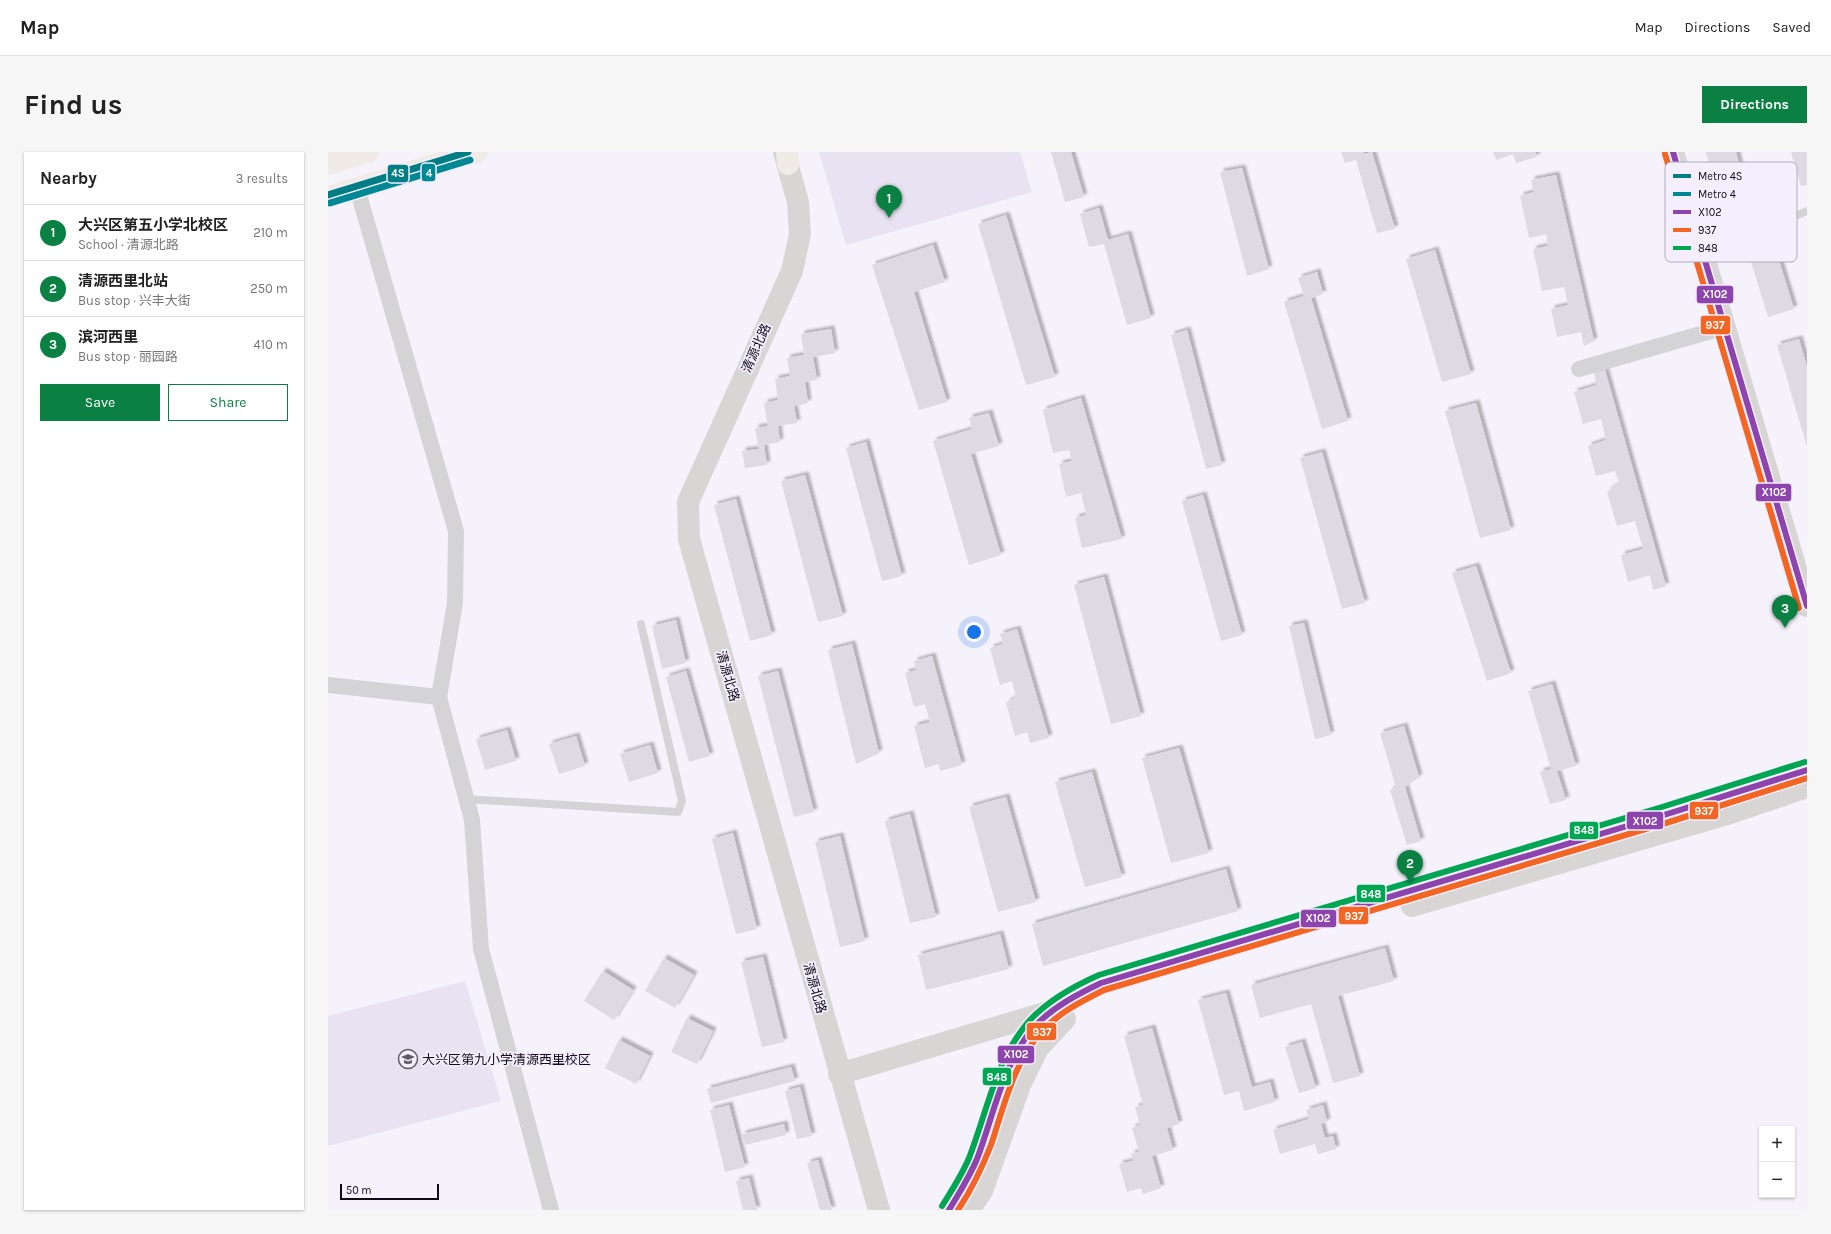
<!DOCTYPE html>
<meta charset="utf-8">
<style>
:root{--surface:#fff;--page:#f6f6f6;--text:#222;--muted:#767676;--line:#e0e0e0;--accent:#0b8043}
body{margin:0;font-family:Karla,"Noto Sans SC",sans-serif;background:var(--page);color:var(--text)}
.controls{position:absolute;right:12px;bottom:12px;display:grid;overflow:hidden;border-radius:0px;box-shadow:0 1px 3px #0004}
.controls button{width:36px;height:36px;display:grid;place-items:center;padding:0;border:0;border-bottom:1px solid var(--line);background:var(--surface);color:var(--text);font:20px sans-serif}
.scale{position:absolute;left:12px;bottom:10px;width:99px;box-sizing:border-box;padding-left:4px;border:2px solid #100c15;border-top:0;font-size:11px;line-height:14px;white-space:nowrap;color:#100c15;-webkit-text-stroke:3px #f4eeff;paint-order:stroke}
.you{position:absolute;left:646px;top:480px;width:14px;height:14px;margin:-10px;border:3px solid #fff;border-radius:50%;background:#1a73e8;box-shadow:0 0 0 6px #1a73e833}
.badge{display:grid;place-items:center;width:26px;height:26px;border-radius:50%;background:var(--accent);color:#fff;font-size:13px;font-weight:700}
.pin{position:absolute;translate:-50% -33px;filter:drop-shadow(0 1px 2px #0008)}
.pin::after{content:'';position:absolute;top:21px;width:14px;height:12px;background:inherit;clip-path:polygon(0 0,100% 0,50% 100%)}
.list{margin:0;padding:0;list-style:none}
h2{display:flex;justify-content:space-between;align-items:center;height:52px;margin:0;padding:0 16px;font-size:17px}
h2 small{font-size:13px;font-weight:400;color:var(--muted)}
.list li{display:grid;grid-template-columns:26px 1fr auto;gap:12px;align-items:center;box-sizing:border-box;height:56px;padding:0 16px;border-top:1px solid var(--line)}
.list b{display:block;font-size:15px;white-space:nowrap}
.list p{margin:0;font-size:13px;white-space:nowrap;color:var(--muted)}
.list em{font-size:13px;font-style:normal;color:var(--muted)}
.actions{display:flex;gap:8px;padding:12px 16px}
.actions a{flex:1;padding:9px 0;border:1px solid var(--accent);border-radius:0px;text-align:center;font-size:14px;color:var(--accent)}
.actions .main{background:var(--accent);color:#fff}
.map{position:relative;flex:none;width:1479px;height:1058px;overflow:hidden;border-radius:0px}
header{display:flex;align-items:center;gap:24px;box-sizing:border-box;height:56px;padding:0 20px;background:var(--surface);border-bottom:1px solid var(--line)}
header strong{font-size:19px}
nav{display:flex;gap:22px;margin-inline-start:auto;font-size:14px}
.intro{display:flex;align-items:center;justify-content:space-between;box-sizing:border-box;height:96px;padding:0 24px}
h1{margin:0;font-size:28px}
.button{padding:10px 18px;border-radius:0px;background:var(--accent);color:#fff;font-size:14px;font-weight:700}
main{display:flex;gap:24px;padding:0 24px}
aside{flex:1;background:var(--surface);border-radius:0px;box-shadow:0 1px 3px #0004}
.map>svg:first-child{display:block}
.built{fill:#e8e2f2}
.building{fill:#dddae4;filter:url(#shadow)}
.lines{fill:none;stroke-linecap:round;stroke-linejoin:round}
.lane{stroke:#d4d3d6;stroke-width:8}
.street{stroke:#d4d3d6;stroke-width:16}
.secondary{stroke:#d8d5d5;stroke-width:22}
.primary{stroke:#f0ebe7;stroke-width:22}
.bus-1-casing{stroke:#f4eeff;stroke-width:9}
.bus-2-casing{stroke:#f4eeff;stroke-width:9}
.bus-3-casing{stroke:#f4eeff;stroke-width:9}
.bus-1{stroke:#8e44ad;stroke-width:6}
.bus-2{stroke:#f26522;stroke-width:6}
.bus-3{stroke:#00a651;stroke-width:6}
.metro-1-casing{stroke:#f4eeff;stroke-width:10}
.metro-2-casing{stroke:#f4eeff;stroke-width:10}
.metro-1{stroke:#007e84;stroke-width:7}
.metro-2{stroke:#008994;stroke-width:7}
.labels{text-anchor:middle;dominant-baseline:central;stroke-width:3.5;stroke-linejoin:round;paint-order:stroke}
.street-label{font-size:13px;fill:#100c15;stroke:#f4eeff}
.poi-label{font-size:13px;fill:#100c15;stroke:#f4eeff;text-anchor:start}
.key{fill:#f4eeff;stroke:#b0aab9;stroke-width:1}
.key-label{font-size:11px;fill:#100c15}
.line-badge{stroke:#f4eeff;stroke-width:1.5}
.badge-label{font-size:11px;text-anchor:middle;font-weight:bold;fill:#fff}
</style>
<header>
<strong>Map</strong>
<nav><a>Map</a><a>Directions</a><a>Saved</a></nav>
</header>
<div class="intro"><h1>Find us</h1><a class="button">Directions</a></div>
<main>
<aside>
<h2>Nearby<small>3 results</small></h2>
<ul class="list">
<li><span class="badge">1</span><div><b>大兴区第五小学北校区</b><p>School · 清源北路</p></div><em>210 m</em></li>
<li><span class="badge">2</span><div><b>清源西里北站</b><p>Bus stop · 兴丰大街</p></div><em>250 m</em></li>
<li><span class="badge">3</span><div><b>滨河西里</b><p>Bus stop · 丽园路</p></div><em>410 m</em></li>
</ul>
<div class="actions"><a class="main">Save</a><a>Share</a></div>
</aside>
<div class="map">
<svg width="1479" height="1058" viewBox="0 0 1479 1058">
<defs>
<filter id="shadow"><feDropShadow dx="3.5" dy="-3.5" stdDeviation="1" flood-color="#0004"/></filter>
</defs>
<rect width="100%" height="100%" fill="#f5f2fb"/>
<g class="built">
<path d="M491 0H692L704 40 518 93Z"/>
<path d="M137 829 173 949 0 994V864Z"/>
</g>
<g class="building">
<path d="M723 0H743L756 45 737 50Z"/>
<path d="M1013 0H1036V2L1044 0 1067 77 1049 81 1028 8 1017 11Z"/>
<path d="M1165 0H1207L1209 5 1188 11 1185 2 1168 8Z"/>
<path d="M1378 0H1408L1416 29 1421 27 1428 52 1407 58 1400 33 1388 37Z"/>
<path d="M1463 0H1479V33L1473 34Z"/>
<path d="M914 16 941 117 919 124 892 20Z"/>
<path d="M1228 23 1266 189 1256 194 1253 180 1229 185 1223 157 1240 153 1236 135 1214 139 1205 97 1220 94 1218 82 1201 86 1192 44 1206 40 1203 28Z"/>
<path d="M771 56 780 88 800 82 823 166 799 173 776 92 761 95 752 62Z"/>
<path d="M678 63 727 225 698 233 650 72Z"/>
<path d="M605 93 617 130 586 140 619 250 591 258 544 113Z"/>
<path d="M1107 98 1143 222 1114 230 1078 107Z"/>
<path d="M1449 102 1466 157 1440 165 1423 110Z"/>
<path d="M989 120 995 142 983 146 1020 269 994 277 956 150 976 144 970 126Z"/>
<path d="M503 177 507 201 485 205 489 228 477 230 480 251 466 254 469 271 450 274 452 290 436 293 439 313 417 316 414 299 431 297 427 276 440 274 436 251 450 248 447 227 462 224 459 206 476 203 473 182Z"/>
<path d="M859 178 894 313 878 317 843 183Z"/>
<path d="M1471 187 1479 215V295L1449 193Z"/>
<path d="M1277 218 1338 434 1325 438 1322 423 1300 430 1293 403 1315 397 1307 369 1289 374 1279 340 1291 331 1287 319 1268 324 1260 294 1278 288 1273 267 1255 272 1246 240 1269 233 1266 221Z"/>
<path d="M753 246 794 387 754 396 747 366 758 363 753 341 738 345 731 312 744 309 741 298 725 301 715 258Z"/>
<path d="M1148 251 1183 378 1152 386 1117 259Z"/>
<path d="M661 261 671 294 643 302 673 403 641 413 605 289 644 277 641 266Z"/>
<path d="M538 290 574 424 554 429 518 296Z"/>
<path d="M994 300 1037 451 1014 457 972 306Z"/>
<path d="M477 323 515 464 490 470 453 329Z"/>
<path d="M875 343 914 483 893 489 854 349Z"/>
<path d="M408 347 444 483 422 489 386 353Z"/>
<path d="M1148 414 1183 521 1159 529 1124 421Z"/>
<path d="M776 425 813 564 783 572 746 433Z"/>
<path d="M348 468 358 511 334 517 324 474Z"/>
<path d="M976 471 1003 583 987 587 961 474Z"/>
<path d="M689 477 721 586 702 591 699 580 687 584 678 551 688 545 684 529 672 533 662 496 675 492 672 482Z"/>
<path d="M524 492 551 601 528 612 500 498Z"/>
<path d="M604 504 634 613 612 619 611 612 597 616 586 574 602 570 597 552 586 555 577 521 588 518 586 509Z"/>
<path d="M358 519 382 604 361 610 338 525Z"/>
<path d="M450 519 486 660 466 665 430 524Z"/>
<path d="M1224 532 1248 614 1229 619 1238 648 1222 652 1212 620 1223 617 1200 539Z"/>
<path d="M1076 574 1091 625 1077 635 1093 689 1079 693 1062 638 1068 636 1052 581Z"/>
<path d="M179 578 188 609 157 618 148 587Z"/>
<path d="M248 584 257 614 231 622 221 592Z"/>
<path d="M322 593 330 621 301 630 292 602Z"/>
<path d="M851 596 881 701 843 711 814 606Z"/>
<path d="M764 620 794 725 757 735 727 630Z"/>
<path d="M678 645 708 750 670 760 641 655Z"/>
<path d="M582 662 608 765 582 771 557 669Z"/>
<path d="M405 681 429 777 408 782 384 687Z"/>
<path d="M512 684 537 789 512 795 487 690Z"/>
<path d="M898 717 910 759 715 814 704 772Z"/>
<path d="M672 782 681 817 598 838 590 803Z"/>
<path d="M1057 796 1066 829 1010 844 1032 924 1005 931 983 852 932 866 923 833Z"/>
<path d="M435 805 456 890 434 895 413 810Z"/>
<path d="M336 806 366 823 347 856 317 839Z"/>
<path d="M275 819 305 838 286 868 256 849Z"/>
<path d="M898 841 924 935 942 930 947 950 916 959 911 939 896 943 870 848Z"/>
<path d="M359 866 385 879 369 912 343 900Z"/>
<path d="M824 876 851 972 839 976 845 998 824 1004 833 1036 815 1042 813 1036 799 1040 791 1012 805 1009 803 1002 811 1000 804 976 812 973 807 955 815 953 796 884Z"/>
<path d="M291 888 322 904 308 932 277 916Z"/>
<path d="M974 890 988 936 971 941 957 895Z"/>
<path d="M463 915 467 929 383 951 379 937Z"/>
<path d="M472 935 484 984 469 987 457 939Z"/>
<path d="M401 953 417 1015 397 1020 382 958Z"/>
<path d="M995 953 999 970 993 972 997 986 1005 984 1008 997 990 1002 987 992 952 1002 945 978 981 967 978 958Z"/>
<path d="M456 972 458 983 417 993 414 982Z"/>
<path d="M490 1008 504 1058H492L479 1011Z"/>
<path d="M421 1026 429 1058H415L408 1029Z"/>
</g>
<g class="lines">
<g class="lane">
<path d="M1377 103 1479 59"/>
<path d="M138 647 350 660 354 649 313 472"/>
</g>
<g class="street">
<path d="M29 36 128 379 127 451 111 545 144 668 153 797 223 1058"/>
<path d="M1251 217 1397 175"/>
<path d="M0 533 111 545"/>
</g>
<g class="secondary">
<path d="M456 0 470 50 472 82 464 119 360 350 361 387 551 1058"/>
<path d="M1345 0 1479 454"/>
<path d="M1084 754 1396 663 1479 635"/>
<path d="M511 922 720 860"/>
<path d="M621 1058C627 1048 635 1038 640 1027 663 980 670 925 702 881 719 858 747 843 773 831L1336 663 1479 618"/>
<path d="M641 1058 654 1039 692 933 710 896 737 867"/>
</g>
<g class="primary">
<path d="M459 0 460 12"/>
<path d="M0 12 40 0"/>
<path d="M0 45 149 0"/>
</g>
<defs>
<g id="bus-1">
<path d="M1345 0 1479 454"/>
<path d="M621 1058C631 1041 641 1026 649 1007 666 963 675 908 709 872 727 854 750 842 773 831L1336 663 1479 618"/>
</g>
<g id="bus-2">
<path d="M1337 2 1471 456"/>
<path d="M630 1058C644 1037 654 1016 663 993 676 954 686 909 715 878 732 860 754 849 776 838L1338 671 1479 626"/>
</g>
<path id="bus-3" d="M614 1054C624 1038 634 1023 641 1006 659 960 668 906 702 868 721 848 746 834 771 823L1334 655 1477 610"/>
</defs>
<use href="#bus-1" class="bus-1-casing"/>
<use href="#bus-2" class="bus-2-casing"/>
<use href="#bus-3" class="bus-3-casing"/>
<use href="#bus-1" class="bus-1"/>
<use href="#bus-2" class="bus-2"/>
<use href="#bus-3" class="bus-3"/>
<defs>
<path id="metro-1" d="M0 43 140 0"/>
<path id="metro-2" d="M2 51 142 8"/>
</defs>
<use href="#metro-1" class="metro-1-casing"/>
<use href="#metro-2" class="metro-2-casing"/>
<use href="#metro-1" class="metro-1"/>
<use href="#metro-2" class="metro-2"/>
</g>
<defs>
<symbol id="school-ring" viewBox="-11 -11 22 22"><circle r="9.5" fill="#f4eeff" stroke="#605c66" stroke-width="1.5"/><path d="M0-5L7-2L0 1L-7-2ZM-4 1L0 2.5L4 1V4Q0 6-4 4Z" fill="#605c66"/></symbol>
</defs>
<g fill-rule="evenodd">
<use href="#school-ring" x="69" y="896" width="22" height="22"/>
</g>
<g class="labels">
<g class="street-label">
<text transform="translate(428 196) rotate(-66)">清源北路</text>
<text transform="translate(400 524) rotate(74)">清源北路</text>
<text transform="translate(487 836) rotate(74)">清源北路</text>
</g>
<g class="poi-label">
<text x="94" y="907">大兴区第九小学清源西里校区</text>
</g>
</g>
<rect x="1337" y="10" width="132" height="100" rx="6" class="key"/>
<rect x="1345" y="22" width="18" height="4" fill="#007e84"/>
<rect x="1345" y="40" width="18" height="4" fill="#008994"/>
<rect x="1345" y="58" width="18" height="4" fill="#8e44ad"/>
<rect x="1345" y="76" width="18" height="4" fill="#f26522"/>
<rect x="1345" y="94" width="18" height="4" fill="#00a651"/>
<g class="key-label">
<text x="1370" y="28">Metro 4S</text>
<text x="1370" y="46">Metro 4</text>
<text x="1370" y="64">X102</text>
<text x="1370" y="82">937</text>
<text x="1370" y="100">848</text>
</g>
<g class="line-badge">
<rect x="93" y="11" width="15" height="19" rx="4" fill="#008994"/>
<rect x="59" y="12" width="22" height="19" rx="4" fill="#007e84"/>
<rect x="1368" y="133" width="38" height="19" rx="4" fill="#8e44ad"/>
<rect x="1372" y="163" width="31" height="20" rx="4" fill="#f26522"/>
<rect x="1427" y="331" width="37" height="19" rx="4" fill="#8e44ad"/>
<rect x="1361" y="649" width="30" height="19" rx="4" fill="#f26522"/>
<rect x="1298" y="659" width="38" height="19" rx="4" fill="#8e44ad"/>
<rect x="1241" y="669" width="30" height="19" rx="4" fill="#00a651"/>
<rect x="1028" y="732" width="30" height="19" rx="4" fill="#00a651"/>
<rect x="1010" y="754" width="31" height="19" rx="4" fill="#f26522"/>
<rect x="972" y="757" width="37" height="19" rx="4" fill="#8e44ad"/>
<rect x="698" y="870" width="31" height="19" rx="4" fill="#f26522"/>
<rect x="669" y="893" width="38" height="19" rx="4" fill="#8e44ad"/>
<rect x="654" y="915" width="30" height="19" rx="4" fill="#00a651"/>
</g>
<g class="badge-label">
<text x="101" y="25">4</text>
<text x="70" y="25">4S</text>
<text x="1387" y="146">X102</text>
<text x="1387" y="177">937</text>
<text x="1446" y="344">X102</text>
<text x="1376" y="663">937</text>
<text x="1317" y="673">X102</text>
<text x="1256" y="682">848</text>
<text x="1043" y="746">848</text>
<text x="1026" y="768">937</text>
<text x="990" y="770">X102</text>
<text x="714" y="884">937</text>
<text x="688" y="906">X102</text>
<text x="669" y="929">848</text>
</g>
</svg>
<div class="controls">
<button>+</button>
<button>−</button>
</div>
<div class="scale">50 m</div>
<div class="you"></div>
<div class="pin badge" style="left:561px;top:66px">1</div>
<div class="pin badge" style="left:1082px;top:731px">2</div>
<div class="pin badge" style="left:1457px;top:476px">3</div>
</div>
</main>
